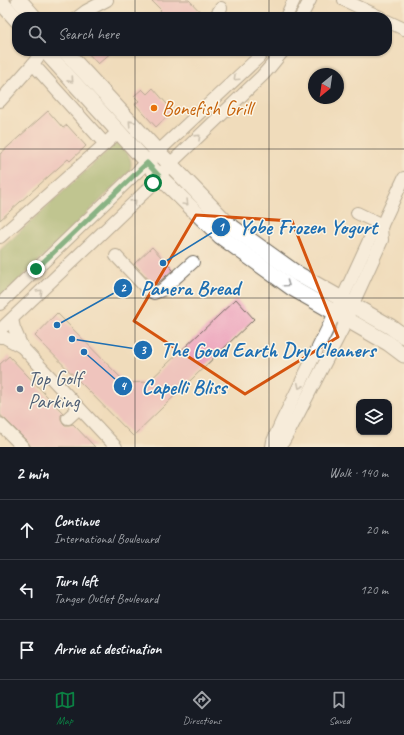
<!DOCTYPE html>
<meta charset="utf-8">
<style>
:root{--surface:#171b24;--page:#242831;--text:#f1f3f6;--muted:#9ea1a6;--line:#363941;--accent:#0b8043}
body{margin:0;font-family:Caveat,sans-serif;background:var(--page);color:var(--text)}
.controls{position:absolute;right:12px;bottom:12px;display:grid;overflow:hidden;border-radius:8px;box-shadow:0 1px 3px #0004}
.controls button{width:36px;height:36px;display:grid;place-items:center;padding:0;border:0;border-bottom:1px solid var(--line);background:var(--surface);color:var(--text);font:20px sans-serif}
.compass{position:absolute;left:308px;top:68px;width:36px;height:36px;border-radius:50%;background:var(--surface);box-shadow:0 1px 3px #0004;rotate:209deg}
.stop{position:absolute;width:12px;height:12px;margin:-9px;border:3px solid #0b8043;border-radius:50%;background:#fff}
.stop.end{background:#0b8043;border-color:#fff;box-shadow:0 1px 4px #0008}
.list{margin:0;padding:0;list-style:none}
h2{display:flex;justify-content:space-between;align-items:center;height:52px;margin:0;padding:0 16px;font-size:17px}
h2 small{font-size:13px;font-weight:400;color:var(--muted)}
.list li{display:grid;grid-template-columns:26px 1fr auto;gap:12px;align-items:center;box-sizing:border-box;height:60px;padding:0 16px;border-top:1px solid var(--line)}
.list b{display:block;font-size:15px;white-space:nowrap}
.list p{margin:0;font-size:13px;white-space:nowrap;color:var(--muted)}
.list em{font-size:13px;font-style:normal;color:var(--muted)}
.icon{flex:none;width:22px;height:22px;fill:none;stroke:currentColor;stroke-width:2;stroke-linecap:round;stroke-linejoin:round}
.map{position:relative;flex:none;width:404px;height:447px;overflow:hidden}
.search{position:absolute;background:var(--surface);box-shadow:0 1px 3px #0004;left:12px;right:12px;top:12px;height:44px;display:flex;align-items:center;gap:10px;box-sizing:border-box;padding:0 14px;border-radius:16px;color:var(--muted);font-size:15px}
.sheet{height:232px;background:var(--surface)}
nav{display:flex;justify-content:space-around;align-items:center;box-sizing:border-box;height:56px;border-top:1px solid var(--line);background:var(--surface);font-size:11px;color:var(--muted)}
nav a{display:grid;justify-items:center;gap:2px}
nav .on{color:var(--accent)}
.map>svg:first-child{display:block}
.forest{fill:#85a85c;stroke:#586a44}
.building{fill:#eda7be}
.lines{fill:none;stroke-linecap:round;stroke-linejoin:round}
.minor-casing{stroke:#70695d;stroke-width:14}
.major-casing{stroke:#70695d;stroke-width:17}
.minor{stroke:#fff;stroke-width:12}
.major{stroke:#fff;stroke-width:15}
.oneway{stroke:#a0a0a0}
.route{stroke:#0b8043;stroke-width:5}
.marked{fill:none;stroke:#d5540f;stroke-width:3;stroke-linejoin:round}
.grid{fill:none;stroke:#2b2b2b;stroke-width:1;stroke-opacity:0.55}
.food-dot{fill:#e8710a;stroke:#fcf5e5;stroke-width:1.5}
.service-dot{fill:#5c6f8a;stroke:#fcf5e5;stroke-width:1.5}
.labels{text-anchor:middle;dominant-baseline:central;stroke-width:3;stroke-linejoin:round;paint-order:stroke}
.food-label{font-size:20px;fill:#c56008;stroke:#fcf5e5;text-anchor:start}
.service-label{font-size:20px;fill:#4e5e75;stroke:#fcf5e5;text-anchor:start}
.leader{fill:none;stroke:#1f6fb2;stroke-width:1.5}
.callout-dot{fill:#1f6fb2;stroke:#fcf5e5;stroke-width:1.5}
.mark-label{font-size:12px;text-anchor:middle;font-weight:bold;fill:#fff}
.callout-label{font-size:21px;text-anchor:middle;font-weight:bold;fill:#1f6fb2;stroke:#fcf5e5;stroke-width:3;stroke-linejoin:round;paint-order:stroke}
</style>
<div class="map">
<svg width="404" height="447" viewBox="0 0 404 447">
<rect width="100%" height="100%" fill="#fcf5e5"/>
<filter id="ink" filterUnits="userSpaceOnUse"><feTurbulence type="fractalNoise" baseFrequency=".025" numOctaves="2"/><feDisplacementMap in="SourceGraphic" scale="8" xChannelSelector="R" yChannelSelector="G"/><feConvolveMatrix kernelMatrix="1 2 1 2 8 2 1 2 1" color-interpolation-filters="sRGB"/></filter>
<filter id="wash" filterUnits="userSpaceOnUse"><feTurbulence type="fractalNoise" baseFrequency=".012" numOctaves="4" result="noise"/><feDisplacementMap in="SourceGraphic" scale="16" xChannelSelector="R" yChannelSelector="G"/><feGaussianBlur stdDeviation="0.9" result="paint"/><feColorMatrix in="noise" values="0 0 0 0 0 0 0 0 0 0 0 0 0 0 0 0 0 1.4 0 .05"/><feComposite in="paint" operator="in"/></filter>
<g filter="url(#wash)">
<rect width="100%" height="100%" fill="#f0dcbb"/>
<path class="forest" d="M117 142C126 152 135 158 129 172L0 299V250Z"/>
<g id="blocks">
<g class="building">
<path d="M151 0H189L205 17H163L159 12 161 10Z"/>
<path d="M86 51H113L98 64Z"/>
<path d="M153 88 173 111 156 127 135 104 139 101 134 96 142 89 147 94Z"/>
<path d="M48 111 63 128 67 125 86 146 70 161 68 159 0 220V154Z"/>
<path d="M152 247 173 270 158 283 154 285 134 264Z"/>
<path d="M236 299 254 319 133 436 35 336 57 313 126 383 148 382Z"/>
<path d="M9 356 63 413 61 415V419L63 423 65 425H69L73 424 95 447H31L28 442 5 419 2 417 0 414V364Z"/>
</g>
</g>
</g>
<g filter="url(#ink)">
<use href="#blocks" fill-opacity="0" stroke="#70695d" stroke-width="1"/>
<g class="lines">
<defs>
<g id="minor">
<path d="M344 0 380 17"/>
<path d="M78 17 86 11 107 0"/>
<path d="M215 17 221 8"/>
<path d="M286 17 294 0"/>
<path d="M301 17 310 0"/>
<path d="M387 21 404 29"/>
<path d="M42 51 33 64 105 144 118 132"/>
<path d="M0 101 33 64"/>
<path d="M357 213 382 225"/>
<path d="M0 237 105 144"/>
<path d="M116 256 148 290 154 293 162 290 193 262"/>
<path d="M0 304 162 148 259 57 264 51"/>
<path d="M12 319 14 328 22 347"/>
<path d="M0 330 149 188 170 164 262 76 270 67 283 51"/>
<path d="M0 337H4L22 347 116 447"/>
<path d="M68 418 79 408"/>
<path d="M0 424 23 447"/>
<path d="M272 447 273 441 281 423 342 299 371 236 381 227 404 178"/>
<path d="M280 447 291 428 343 328 346 319 382 240 381 227"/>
</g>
<g id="major">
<path d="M19 0 34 17"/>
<path d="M0 1 17 20"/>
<path d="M45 51 159 176 220 236 292 288 388 343 404 355"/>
<path d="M65 51 158 152 170 164 228 224 296 273 391 327 404 336"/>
</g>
</defs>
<use href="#minor" class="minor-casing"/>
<use href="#major" class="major-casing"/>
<use href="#minor" class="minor"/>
<use href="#major" class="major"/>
</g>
<defs><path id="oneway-chevron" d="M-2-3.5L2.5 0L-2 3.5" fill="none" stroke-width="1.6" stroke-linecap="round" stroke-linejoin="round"/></defs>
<g class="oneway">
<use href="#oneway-chevron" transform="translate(236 78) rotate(137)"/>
<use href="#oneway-chevron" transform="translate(71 80) rotate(48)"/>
<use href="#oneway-chevron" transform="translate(131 123) rotate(-132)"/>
<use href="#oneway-chevron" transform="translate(198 137) rotate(-44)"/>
<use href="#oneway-chevron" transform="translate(134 202) rotate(-44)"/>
<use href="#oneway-chevron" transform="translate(186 203) rotate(45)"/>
<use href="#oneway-chevron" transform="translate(287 284) rotate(35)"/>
<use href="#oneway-chevron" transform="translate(40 292) rotate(-44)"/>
<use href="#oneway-chevron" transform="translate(300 386) rotate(116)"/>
</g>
</g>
<g class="lines" filter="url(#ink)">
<path class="route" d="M36 269 147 163 159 176 153 183"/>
</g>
<path d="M0 0H404V447H0ZM196 215 292 221 338 337 245 394 134 321Z" fill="#f0dcbb" fill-opacity=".55" fill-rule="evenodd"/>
<path class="marked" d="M196 215 292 221 338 337 245 394 134 321Z"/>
<path class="grid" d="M135 0V17M269 0V17M135 51V447M269 51V447M0 149H404M0 298H404"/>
<circle class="food-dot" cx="154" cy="108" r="4"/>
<circle class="service-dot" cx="20" cy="389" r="4"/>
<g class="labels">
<g class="food-label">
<text x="162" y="108">Bonefish Grill</text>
</g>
<g class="service-label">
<text x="28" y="378">Top Golf<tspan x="28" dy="23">Parking</tspan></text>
</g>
</g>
<path class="leader" d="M163 263L221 227M57 325L123 288M72 339L143 350M84 352L123 386"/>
<g class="callout-dot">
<circle cx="163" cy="263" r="4"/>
<circle cx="57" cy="325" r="4"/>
<circle cx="72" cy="339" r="4"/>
<circle cx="84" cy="352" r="4"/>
<circle cx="221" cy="227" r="10"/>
<circle cx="123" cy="288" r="10"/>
<circle cx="143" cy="350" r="10"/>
<circle cx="123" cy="386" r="10"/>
</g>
<g class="mark-label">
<text x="221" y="231">1</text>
<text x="123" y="292">2</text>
<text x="143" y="354">3</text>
<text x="123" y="390">4</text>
</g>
<g class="callout-label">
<text x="308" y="234">Yobe Frozen Yogurt</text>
<text x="190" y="295">Panera Bread</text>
<text x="268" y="357">The Good Earth Dry Cleaners</text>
<text x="184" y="394">Capelli Bliss</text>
</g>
</svg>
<div class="controls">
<button><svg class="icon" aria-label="layers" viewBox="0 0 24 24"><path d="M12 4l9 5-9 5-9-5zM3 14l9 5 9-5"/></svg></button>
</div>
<svg class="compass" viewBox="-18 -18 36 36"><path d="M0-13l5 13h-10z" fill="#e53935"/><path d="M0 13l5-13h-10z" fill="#9ea1a6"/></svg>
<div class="stop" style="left:153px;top:183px"></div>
<div class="stop end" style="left:36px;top:269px"></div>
<div class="search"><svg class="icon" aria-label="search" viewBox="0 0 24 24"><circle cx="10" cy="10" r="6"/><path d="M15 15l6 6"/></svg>Search here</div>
</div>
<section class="sheet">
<h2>2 min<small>Walk · 140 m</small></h2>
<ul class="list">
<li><svg class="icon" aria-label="ahead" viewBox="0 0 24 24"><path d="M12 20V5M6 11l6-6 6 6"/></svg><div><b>Continue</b><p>International Boulevard</p></div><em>20 m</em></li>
<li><svg class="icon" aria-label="left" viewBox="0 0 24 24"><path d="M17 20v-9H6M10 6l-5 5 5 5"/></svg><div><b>Turn left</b><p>Tanger Outlet Boulevard</p></div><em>120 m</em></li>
<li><svg class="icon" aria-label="arrive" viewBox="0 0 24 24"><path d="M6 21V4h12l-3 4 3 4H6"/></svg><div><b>Arrive at destination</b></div></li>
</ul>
</section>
<nav>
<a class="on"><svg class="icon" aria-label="map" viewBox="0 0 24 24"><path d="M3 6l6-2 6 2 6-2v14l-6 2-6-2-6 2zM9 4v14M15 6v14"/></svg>Map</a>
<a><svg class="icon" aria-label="directions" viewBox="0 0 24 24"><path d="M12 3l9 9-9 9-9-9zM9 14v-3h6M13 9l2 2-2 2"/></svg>Directions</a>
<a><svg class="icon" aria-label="saved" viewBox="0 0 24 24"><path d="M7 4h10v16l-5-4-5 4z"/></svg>Saved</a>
</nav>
